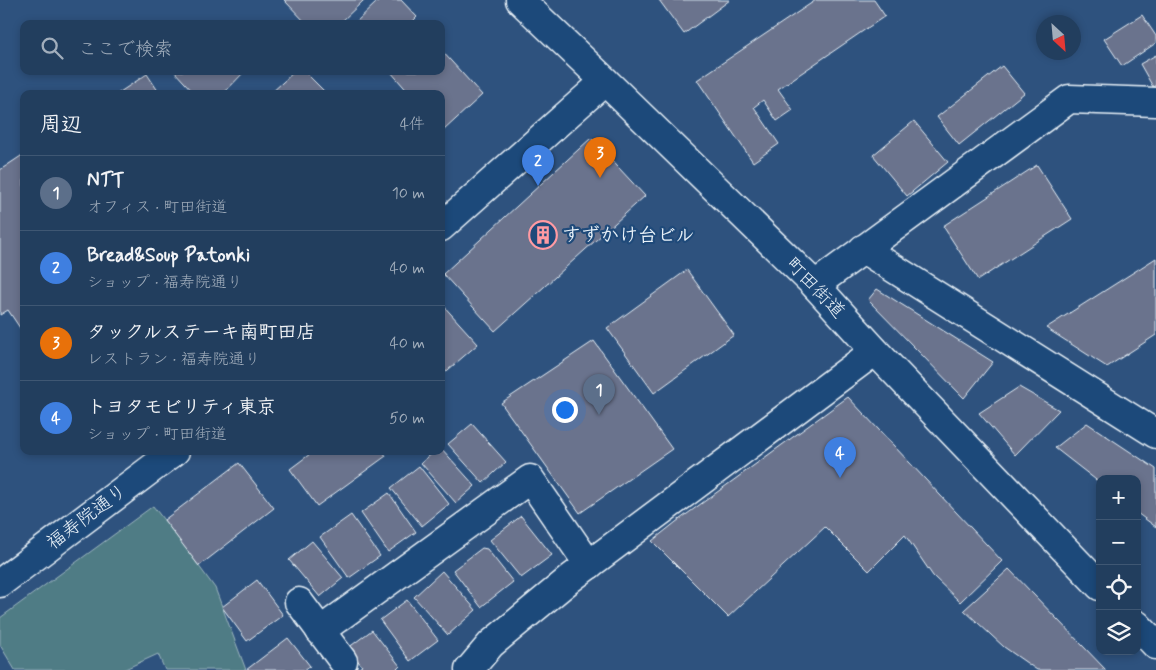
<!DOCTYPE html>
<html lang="ja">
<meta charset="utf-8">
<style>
:root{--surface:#223e5e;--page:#2a4564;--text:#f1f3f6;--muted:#a2aebc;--line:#3f5773;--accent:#ff9aa2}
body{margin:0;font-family:Mynerve,"Klee One",sans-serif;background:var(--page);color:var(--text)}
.controls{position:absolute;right:15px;bottom:15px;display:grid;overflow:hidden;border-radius:10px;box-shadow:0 2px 8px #0003}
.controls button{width:45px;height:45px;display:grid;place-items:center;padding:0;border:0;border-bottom:1px solid var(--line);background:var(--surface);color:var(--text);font:25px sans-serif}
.compass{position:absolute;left:1036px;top:15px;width:45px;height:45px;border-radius:50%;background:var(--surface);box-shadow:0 2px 8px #0003;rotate:154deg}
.you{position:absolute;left:564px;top:409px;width:18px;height:18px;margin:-12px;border:4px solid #fff;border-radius:50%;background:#1a73e8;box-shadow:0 0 0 8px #1a73e833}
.badge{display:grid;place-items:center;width:32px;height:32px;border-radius:50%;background:var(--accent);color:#fff;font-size:16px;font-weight:700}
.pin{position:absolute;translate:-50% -41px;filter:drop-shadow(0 1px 2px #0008)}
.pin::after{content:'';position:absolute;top:26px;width:18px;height:15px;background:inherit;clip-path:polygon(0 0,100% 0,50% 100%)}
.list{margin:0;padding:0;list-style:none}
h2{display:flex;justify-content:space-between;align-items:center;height:65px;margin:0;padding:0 20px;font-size:21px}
h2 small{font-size:16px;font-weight:400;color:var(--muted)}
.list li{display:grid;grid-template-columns:32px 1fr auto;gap:15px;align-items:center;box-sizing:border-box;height:75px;padding:0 20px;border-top:1px solid var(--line)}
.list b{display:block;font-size:19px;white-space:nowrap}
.list p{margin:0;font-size:16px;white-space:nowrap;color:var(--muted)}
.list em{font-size:16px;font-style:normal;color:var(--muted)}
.icon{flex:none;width:28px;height:28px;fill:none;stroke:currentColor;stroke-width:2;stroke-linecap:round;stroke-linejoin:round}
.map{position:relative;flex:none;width:1156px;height:670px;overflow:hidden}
.search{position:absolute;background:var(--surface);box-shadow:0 2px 8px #0003;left:20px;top:20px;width:425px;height:55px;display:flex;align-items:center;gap:12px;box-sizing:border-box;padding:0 18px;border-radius:10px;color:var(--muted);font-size:19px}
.panel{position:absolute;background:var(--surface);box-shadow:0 2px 8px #0003;left:20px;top:90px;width:425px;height:365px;border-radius:10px}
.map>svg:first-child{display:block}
.green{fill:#507c85;stroke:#9cb6be}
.building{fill:#6b738d;stroke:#e8f1f8}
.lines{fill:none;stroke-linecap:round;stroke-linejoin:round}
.minor-casing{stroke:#e8f1f8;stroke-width:31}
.major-casing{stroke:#e8f1f8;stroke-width:31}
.minor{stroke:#1f4a7a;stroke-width:28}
.major{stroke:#1f4a7a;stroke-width:28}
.labels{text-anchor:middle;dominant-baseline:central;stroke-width:4.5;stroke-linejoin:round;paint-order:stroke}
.poi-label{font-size:19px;font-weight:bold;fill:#e8f1f8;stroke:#1f4a7a;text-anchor:start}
.street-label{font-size:19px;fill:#e8f1f8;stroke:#1f4a7a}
</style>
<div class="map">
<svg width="1156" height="670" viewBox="0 0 1156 670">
<rect width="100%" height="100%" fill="#2e527e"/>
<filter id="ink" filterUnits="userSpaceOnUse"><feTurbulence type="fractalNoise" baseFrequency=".02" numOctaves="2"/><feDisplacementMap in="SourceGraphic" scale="10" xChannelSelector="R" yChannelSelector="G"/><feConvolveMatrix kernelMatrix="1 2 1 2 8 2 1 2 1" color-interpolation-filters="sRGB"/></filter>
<g filter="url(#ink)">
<path class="green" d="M153 506 187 550 215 588 246 670H165L158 654 123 670H15L0 645V618Z"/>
<g class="building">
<path d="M284 0H364L339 24H307Z"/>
<path d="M379 0H401L417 17 410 24H354Z"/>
<path d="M659 0H730L684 34Z"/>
<path d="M816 0H874L885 16 778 89 793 110 777 121 763 100 754 107 779 144 753 162 697 80Z"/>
<path d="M1142 15 1156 36V43L1122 66 1104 39Z"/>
<path d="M441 50 482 95 443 131 441 128V94H410L390 71H441Z"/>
<path d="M1156 55V85L1153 87 1140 64Z"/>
<path d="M1002 66 1024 93 959 145 937 117Z"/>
<path d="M174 71H245L223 94H195Z"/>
<path d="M295 71H304L327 94H270Z"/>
<path d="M147 74 160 94H117Z"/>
<path d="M914 121 948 162 907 196 873 155Z"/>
<path d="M591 138 645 196 495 331 443 274Z"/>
<path d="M24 154V334L8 310 0 315V170Z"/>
<path d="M1037 165 1072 219 978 280 943 226Z"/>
<path d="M1156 258V335L1107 367 1046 328Z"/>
<path d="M687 270 734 335 654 393 607 328Z"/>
<path d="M877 289 993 362 964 398 868 300Z"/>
<path d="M441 303 478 344 441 376Z"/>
<path d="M594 341 672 449 580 513 501 403Z"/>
<path d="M1019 387 1059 410 1015 455 979 413Z"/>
<path d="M848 397 1002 561 960 602 933 576 905 535 869 571 825 527 728 617 652 541 676 522Z"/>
<path d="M1087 423 1156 469V527L1137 513V479H1100V483L1055 448Z"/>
<path d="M472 424 506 462 483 483 448 444Z"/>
<path d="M441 448 475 486 456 503 421 463 435 451H441Z"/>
<path d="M314 451H383L386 456 317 506 290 469Z"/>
<path d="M239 463 274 508 199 566 164 520Z"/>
<path d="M419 466 449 504 422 526 391 488Z"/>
<path d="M389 493 416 532 388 552 361 513Z"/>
<path d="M351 515 380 556 349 578 320 537Z"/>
<path d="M521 516 552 555 521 578 490 540Z"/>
<path d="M312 541 343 578 320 597 289 560Z"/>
<path d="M482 548 487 549 513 582 481 607 453 570Z"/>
<path d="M1009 569 1106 670H1037L1004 647 964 610Z"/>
<path d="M442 571 476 610 448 635 414 597Z"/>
<path d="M257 580 283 615 247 641 222 607Z"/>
<path d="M407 600 438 640 410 661 380 620Z"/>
<path d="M372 630 400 666 396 670H356L362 666 348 648Z"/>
<path d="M288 638 310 666 304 670H246Z"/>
</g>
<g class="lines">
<defs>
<g id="minor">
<path d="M441 227 605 81"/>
<path d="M863 249 1156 434"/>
<path d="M815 285 1069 99 1156 102"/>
<path d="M0 583 175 451"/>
<path d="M299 602 343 661"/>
<path d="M320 631 530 479 589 565"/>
<path d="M469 670 491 644 571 578 875 351"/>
</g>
<g id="major">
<path d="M520 0 605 81 815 285 875 351 1100 586"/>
<path d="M1137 625 1156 645"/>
</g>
</defs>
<use href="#minor" class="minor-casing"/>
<use href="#major" class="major-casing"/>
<use href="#minor" class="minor"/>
<use href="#major" class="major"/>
</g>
</g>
<defs>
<symbol id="building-ring" viewBox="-11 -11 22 22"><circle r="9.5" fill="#1f4a7a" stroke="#ff9aa2" stroke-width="1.5"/><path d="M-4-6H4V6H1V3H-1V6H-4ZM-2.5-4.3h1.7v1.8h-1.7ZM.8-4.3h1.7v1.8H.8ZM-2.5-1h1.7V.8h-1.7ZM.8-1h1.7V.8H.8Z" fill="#ff9aa2"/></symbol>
</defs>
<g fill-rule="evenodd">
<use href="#building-ring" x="527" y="219" width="32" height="32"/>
</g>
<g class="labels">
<g class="poi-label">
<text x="562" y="235">すずかけ台ビル</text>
</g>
<g class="street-label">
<text transform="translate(815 288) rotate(46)">町田街道</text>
<text transform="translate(87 517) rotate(-37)">福寿院通り</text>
</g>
</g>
</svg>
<div class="controls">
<button>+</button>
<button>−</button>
<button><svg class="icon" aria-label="locate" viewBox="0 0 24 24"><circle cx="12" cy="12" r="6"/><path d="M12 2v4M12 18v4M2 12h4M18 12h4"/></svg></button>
<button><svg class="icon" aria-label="layers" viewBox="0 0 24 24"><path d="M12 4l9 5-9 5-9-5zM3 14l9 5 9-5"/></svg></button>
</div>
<svg class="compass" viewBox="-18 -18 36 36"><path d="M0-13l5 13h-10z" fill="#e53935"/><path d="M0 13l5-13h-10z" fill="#a2aebc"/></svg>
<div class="you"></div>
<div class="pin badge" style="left:599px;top:415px;background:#5c6f8a">1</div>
<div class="pin badge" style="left:538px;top:186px;background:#3f7fe0">2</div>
<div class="pin badge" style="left:600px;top:178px;background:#e8710a">3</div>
<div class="pin badge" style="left:840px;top:478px;background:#3f7fe0">4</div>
<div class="search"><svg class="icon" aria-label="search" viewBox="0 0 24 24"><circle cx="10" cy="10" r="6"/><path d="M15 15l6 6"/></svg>ここで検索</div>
<section class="panel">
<h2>周辺<small>4件</small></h2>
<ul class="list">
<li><span class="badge" style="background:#5c6f8a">1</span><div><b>NTT</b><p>オフィス · 町田街道</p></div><em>10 m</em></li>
<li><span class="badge" style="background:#3f7fe0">2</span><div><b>Bread&amp;Soup Patonki</b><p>ショップ · 福寿院通り</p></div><em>40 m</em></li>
<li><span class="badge" style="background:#e8710a">3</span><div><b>タックルステーキ南町田店</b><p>レストラン · 福寿院通り</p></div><em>40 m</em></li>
<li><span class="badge" style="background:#3f7fe0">4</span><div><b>トヨタモビリティ東京</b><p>ショップ · 町田街道</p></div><em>50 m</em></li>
</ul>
</section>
</div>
